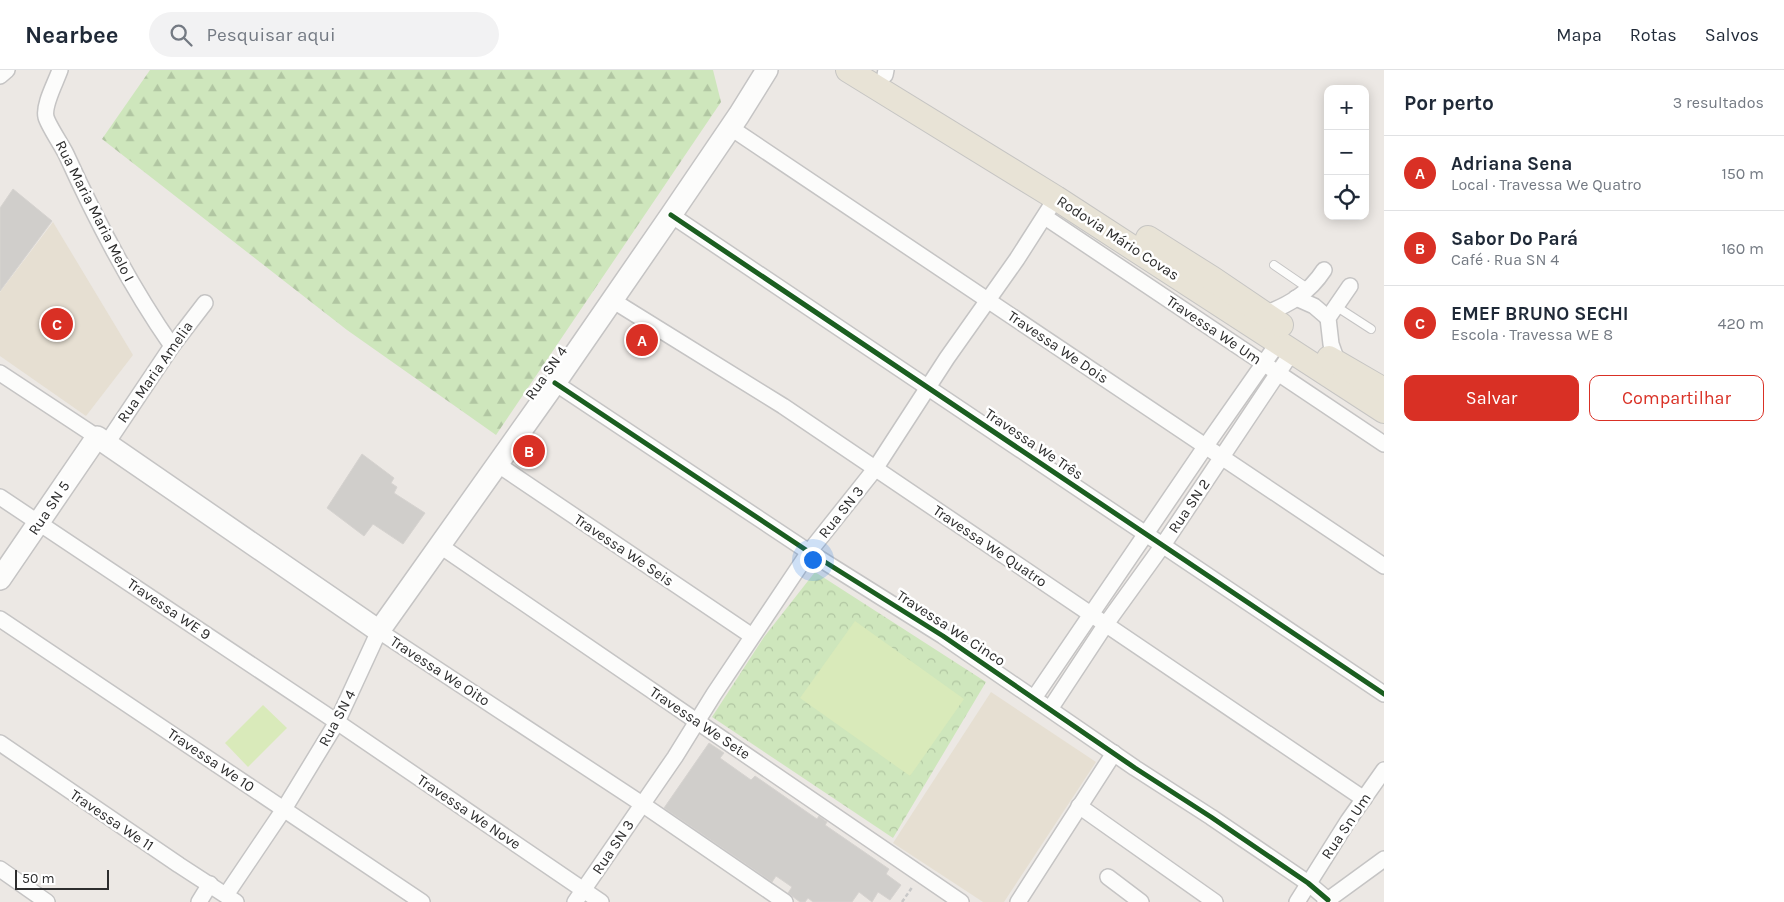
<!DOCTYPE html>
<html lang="pt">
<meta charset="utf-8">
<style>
:root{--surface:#fff;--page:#f2f2f3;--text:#1f2937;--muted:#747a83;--line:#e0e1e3;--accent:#d93025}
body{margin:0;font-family:Karla,sans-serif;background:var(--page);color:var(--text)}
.controls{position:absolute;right:15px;top:15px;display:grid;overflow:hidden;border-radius:10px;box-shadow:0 2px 12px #0003}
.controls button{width:45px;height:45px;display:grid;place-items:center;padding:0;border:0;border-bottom:1px solid var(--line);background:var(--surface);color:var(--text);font:25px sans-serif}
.scale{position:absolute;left:15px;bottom:12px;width:94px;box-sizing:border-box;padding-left:5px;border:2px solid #2d2d2d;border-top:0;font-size:14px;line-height:18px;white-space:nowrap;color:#2d2d2d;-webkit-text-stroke:4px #fff;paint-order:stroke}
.you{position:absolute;left:812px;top:489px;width:18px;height:18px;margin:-12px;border:4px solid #fff;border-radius:50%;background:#1a73e8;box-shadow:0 0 0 8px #1a73e833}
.badge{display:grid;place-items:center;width:32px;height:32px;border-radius:50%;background:var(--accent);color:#fff;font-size:16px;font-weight:700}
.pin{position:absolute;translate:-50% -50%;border:2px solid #fff;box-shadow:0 1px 5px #0006}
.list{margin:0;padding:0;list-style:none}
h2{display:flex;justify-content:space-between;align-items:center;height:65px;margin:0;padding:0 20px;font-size:21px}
h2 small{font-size:16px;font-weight:400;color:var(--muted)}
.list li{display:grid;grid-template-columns:32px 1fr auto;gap:15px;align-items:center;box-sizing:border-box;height:75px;padding:0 20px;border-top:1px solid var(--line)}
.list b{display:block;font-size:19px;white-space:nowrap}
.list p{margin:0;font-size:16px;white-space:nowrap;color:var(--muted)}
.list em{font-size:16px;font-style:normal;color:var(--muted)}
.actions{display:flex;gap:10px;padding:15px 20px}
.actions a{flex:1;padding:11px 0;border:1px solid var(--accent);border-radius:10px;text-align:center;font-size:18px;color:var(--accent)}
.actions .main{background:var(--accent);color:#fff}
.icon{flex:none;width:28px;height:28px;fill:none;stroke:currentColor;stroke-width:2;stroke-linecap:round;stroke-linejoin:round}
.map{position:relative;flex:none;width:1384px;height:832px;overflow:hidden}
header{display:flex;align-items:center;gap:30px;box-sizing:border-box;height:70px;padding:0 25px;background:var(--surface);border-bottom:1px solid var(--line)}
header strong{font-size:24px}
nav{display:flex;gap:28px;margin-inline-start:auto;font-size:18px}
.search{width:350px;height:45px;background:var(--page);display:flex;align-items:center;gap:12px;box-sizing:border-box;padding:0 18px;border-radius:28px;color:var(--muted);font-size:19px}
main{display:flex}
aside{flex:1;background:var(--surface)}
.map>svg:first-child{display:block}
.education{fill:#e6dfd2}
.forest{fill:url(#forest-firs)}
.park{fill:url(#park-crowns)}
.pitch{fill:#d9eaba}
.building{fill:#d0cecb;stroke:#d6d3d0}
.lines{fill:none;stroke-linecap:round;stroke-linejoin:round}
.service-casing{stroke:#c5c4c4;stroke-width:10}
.minor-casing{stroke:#c5c4c4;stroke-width:18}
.secondary-casing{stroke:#c5c4c4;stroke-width:24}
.primary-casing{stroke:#c6c5c3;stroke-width:26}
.path{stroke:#c8c8c8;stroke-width:2.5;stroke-dasharray:4 2.5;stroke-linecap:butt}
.service{stroke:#fcfcfb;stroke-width:8}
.minor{stroke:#fcfcfb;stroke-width:15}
.secondary{stroke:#fcfcfb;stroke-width:21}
.primary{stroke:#e8e3d6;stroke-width:24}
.cycleway-casing{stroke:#fff;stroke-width:8}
.cycleway{stroke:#1b5e20;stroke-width:5}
.labels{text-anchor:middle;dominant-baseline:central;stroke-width:5;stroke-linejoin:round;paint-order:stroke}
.street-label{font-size:15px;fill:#2d2d2d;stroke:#fff}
</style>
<header>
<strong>Nearbee</strong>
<div class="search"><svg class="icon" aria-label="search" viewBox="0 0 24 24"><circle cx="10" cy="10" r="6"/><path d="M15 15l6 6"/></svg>Pesquisar aqui</div>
<nav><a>Mapa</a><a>Rotas</a><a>Salvos</a></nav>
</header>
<main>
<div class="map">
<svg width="1384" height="832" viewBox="0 0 1384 832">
<defs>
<pattern id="forest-firs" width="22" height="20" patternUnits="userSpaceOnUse" patternTransform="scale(1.25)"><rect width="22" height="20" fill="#cee6bc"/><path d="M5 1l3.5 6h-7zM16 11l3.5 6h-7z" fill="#b1c6a2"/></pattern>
<pattern id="park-crowns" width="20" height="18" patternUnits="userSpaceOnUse" patternTransform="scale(1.25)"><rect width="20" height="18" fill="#cee6bc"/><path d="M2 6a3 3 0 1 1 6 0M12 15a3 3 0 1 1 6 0" fill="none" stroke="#b1c6a2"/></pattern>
</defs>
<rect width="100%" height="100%" fill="#ece8e4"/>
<g class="education">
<path d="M53 152 133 285 86 346 0 286V222Z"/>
<path d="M991 622 1096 692 1004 832H983L893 773Z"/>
</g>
<path class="forest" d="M150 0H713L721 32 496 365 347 260 102 69Z"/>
<path class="park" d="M815 502 986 612 893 768 712 647 764 567Z"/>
<g class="pitch">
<path d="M855 551 964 629 910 706 800 628Z"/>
<path d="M263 635 287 658 248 697 225 673Z"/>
</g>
<g class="building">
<path d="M13 119 52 151 0 221V138Z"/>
<path d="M638 257 656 268 645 284 628 273Z"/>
<path d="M362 384 394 408 391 413 397 417 394 423 425 443 403 474 373 454 364 466 327 438Z"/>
<path d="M709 673 724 683 720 688 751 710 755 706 817 749 819 746 827 752 825 755 889 799 886 804 901 815 890 830 878 822 872 832 859 822 852 832H813L808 828 805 832H800L788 823 792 817 776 806 772 812 664 738Z"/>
</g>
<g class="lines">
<defs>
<g id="service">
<path d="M1274 195 1309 219"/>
<path d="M1337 237 1371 259"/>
</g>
<g id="minor">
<path d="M60 0C56 12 43 35 46 47 48 55 61 74 66 84 96 150 130 216 172 276"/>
<path d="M885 5 886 0"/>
<path d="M0 6 7 0"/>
<path d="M731 58 1384 496"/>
<path d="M671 145 1384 624"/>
<path d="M1045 147 1384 374"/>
<path d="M1296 228 1314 236 1328 248"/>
<path d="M612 230 783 336 1364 729"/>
<path d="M1264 244C1289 235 1309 223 1324 200"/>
<path d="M1338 294 1331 274 1328 248 1350 216"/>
<path d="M0 303 97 367"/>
<path d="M555 313 809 482 943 566 1135 698 1211 747 1308 813 1328 830"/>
<path d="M107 373 172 276 205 233"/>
<path d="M497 394 752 566"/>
<path d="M0 427 337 652 601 832"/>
<path d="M439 475 961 832"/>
<path d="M0 549 422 832"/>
<path d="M1034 628 1205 377 1278 273"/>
<path d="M1050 639 1106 554 1163 475 1292 282"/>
<path d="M0 673 179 795 236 832"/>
<path d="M1079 736 1215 832"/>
<path d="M0 799 47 832"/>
<path d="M1108 807 1141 832"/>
<path d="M226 825 284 739 337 652 379 561 642 734 785 832"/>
<path d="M199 832 210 814"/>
<path d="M575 832 675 687 714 624 809 482 875 399 947 288 1017 189 1056 128"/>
<path d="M1018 832 1114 683"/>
<path d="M1297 832 1348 751 1384 700"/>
<path d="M1325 832 1384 789"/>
</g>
<path id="secondary" d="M0 509 97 367 379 561 555 313 671 145 739 45 767 0"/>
<g id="primary">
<path d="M848 0 1056 128 1384 341"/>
<path d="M1148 168 1213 209 1281 255"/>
<path d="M1329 288 1384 320"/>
</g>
</defs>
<use href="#service" class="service-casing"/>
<use href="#minor" class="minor-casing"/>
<use href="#secondary" class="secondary-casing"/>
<use href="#primary" class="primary-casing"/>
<path class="path" d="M902 832 913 816"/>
<use href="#service" class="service"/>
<use href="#minor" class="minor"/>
<use href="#secondary" class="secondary"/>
<use href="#primary" class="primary"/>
<defs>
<g id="cycleway">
<path d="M671 145 1384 624"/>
<path d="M555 313 809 482 943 566 1135 698 1211 747 1308 813 1328 830"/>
</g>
</defs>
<use href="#cycleway" class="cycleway-casing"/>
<use href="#cycleway" class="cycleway"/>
</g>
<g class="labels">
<g class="street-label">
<text transform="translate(95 141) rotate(63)">Rua Maria Maria Melo I</text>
<text transform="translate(1118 168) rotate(33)">Rodovia Mário Covas</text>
<text transform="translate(1214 260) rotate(34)">Travessa We Um</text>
<text transform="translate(1058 277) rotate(34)">Travessa We Dois</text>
<text transform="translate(155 302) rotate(-55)">Rua Maria Amelia</text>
<text transform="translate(546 303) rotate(-55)">Rua SN 4</text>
<text transform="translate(1034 374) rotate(34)">Travessa We Três</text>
<text transform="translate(1189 436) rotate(-56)">Rua SN 2</text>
<text transform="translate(49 438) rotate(-56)">Rua SN 5</text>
<text transform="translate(841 442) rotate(-51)">Rua SN 3</text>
<text transform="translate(990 476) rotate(34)">Travessa We Quatro</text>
<text transform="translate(624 480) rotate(34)">Travessa We Seis</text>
<text transform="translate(169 539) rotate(34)">Travessa WE 9</text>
<text transform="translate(951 558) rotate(33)">Travessa We Cinco</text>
<text transform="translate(440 601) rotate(33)">Travessa We Oito</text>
<text transform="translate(337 648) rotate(-62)">Rua SN 4</text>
<text transform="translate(700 653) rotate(34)">Travessa We Sete</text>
<text transform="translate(211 690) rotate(34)">Travessa We 10</text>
<text transform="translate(469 742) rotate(34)">Travessa We Nove</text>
<text transform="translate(112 750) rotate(34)">Travessa We 11</text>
<text transform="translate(1346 756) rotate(-56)">Rua Sn Um</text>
<text transform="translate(613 777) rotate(-56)">Rua SN 3</text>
</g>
</g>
</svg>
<div class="controls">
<button>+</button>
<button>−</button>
<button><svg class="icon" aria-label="locate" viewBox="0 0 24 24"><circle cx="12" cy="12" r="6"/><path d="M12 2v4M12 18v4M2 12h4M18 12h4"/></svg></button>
</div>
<div class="scale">50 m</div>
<div class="you"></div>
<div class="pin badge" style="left:642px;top:270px">A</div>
<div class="pin badge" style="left:529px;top:381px">B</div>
<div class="pin badge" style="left:57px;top:254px">C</div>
</div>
<aside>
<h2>Por perto<small>3 resultados</small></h2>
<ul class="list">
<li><span class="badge">A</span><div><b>Adriana Sena</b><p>Local · Travessa We Quatro</p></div><em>150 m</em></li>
<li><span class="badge">B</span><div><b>Sabor Do Pará</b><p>Café · Rua SN 4</p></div><em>160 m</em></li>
<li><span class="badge">C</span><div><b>EMEF BRUNO SECHI</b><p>Escola · Travessa WE 8</p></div><em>420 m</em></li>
</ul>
<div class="actions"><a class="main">Salvar</a><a>Compartilhar</a></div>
</aside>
</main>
